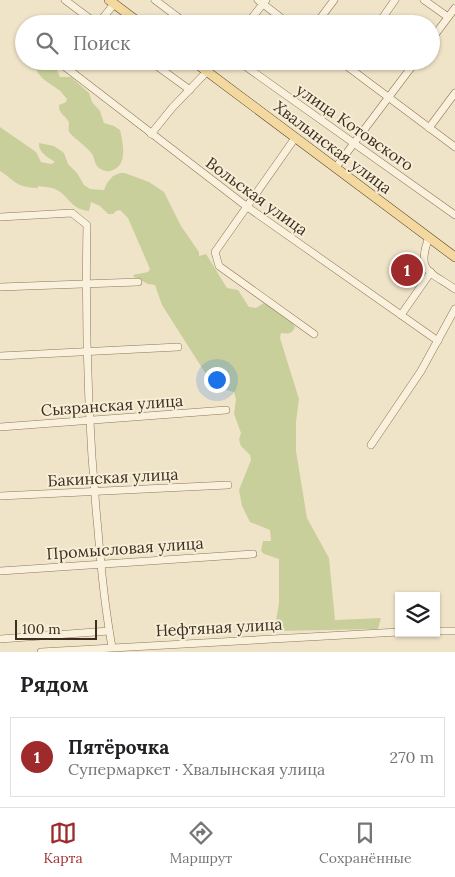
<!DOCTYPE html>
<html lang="ru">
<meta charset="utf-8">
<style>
:root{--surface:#fff;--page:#f2f2f2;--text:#202124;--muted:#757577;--line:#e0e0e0;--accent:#9e2a2b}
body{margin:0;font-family:Lora,serif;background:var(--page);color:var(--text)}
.controls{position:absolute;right:15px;bottom:15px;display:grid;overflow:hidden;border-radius:0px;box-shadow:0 1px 4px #0004}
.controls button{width:45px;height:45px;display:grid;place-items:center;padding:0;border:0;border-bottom:1px solid var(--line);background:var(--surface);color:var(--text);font:25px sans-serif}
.scale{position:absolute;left:15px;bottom:12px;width:82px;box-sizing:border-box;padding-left:5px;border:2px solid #3d2e20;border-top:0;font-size:14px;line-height:18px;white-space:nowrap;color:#3d2e20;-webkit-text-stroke:4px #f7eed8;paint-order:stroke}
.you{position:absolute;left:216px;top:379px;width:18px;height:18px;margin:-12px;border:4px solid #fff;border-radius:50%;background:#1a73e8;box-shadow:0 0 0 8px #1a73e833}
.badge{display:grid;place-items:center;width:32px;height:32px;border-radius:50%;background:var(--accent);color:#fff;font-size:16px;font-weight:700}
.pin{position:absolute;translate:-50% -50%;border:2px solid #fff;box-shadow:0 1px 5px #0006}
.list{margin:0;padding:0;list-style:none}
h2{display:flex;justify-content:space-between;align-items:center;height:65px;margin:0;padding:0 20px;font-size:21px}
h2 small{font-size:16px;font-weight:400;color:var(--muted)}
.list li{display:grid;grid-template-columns:32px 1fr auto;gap:15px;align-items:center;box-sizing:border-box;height:80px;margin:0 10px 10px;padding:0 10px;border:1px solid var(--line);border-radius:0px}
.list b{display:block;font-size:19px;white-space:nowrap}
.list p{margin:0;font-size:16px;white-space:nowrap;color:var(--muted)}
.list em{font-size:16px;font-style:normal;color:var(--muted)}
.icon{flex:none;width:28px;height:28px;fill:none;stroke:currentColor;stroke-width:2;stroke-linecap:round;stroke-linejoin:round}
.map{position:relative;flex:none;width:455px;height:652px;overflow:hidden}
.search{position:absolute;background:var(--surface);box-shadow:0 1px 4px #0004;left:15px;right:15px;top:15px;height:55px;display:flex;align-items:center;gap:12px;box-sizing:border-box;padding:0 18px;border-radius:28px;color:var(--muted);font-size:19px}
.sheet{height:155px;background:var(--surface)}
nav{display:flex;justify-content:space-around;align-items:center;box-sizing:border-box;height:70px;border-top:1px solid var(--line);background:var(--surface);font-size:14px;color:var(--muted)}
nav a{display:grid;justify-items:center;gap:2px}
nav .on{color:var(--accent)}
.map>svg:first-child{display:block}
.green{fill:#c9cf9b}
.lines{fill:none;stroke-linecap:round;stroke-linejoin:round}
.minor-casing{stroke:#8d765c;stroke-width:8}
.major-casing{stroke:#5b4430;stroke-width:10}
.minor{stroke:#faf1dc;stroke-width:7}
.major{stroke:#f3d9a0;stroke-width:9}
.labels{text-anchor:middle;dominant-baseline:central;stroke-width:4;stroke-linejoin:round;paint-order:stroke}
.street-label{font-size:16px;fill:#3d2e20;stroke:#f7eed8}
</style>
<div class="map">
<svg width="455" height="652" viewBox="0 0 455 652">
<rect width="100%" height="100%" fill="#f0e4c8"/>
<g class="green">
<path d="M53 61 60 77H71L89 93 92 102 100 111 104 123 114 126 120 130C123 143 129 167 110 171 106 172 102 170 99 168 94 164 95 158 92 154 86 146 76 140 69 132 68 129 69 126 69 123 66 115 58 114 59 105L66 102 67 99C64 96 62 92 59 90 47 81 37 78 34 62Z"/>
<path d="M0 127 36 152 41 162 51 164 55 162C47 157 38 152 39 143L54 146 64 153 68 164 77 173 84 185 90 189 104 190 107 183 113 176 120 173H125L149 182 164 192 181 226 199 252V256L206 254 227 288 238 290 249 307 256 308 264 303 290 319 295 327C292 334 288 334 281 333L280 338 299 399 296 422V451L307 518 329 558 335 620 381 618 378 629 278 631 275 627 279 603V559L264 554 261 551 263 541H271L270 530 250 522 242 506 239 490 251 460 250 455 241 446 239 440 241 433 234 414 236 399 234 392 219 388 211 382 162 305 155 285 148 284 134 277 133 275 148 272 150 269 128 218 120 210 116 211 113 214H108L100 206 91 202 89 211C70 209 71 198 57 190 52 187 44 187 38 186V188C15 187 17 182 0 171Z"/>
</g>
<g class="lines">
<defs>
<g id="minor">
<path d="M65 0 97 24"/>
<path d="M155 0 187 24"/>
<path d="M258 0 289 24"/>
<path d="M424 0 448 17"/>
<path d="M98 24 114 4"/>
<path d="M247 24 266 0"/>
<path d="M316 24 334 0"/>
<path d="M378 24 395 0"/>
<path d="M431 40 455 8"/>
<path d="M68 61 64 66 246 206 438 341"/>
<path d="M150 61 190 90"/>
<path d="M238 61 455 215"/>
<path d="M340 61 455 147"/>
<path d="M429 128 455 93"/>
<path d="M151 134 172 108 217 61"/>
<path d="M295 138 215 252 219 266 314 334"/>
<path d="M336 167 416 61"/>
<path d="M0 217 72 213 87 225C85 326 88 429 98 530 101 569 105 608 112 647"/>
<path d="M429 237C416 272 429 271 455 289"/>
<path d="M0 287 138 282"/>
<path d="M401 315 431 272"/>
<path d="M0 356 178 347"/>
<path d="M0 427 226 410"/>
<path d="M371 445 421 371 455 309"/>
<path d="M0 496 228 485"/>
<path d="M0 571 253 554"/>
<path d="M436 631H455"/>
<path d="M0 639 109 631"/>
<path d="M41 652 399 632"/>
</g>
<g id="major">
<path d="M109 0 141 24"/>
<path d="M193 61 455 257"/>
</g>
</defs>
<use href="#minor" class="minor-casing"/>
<use href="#major" class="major-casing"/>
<use href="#minor" class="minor"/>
<use href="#major" class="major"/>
</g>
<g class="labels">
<g class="street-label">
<text transform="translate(355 127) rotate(35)">улица Котовского</text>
<text transform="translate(333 147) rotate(37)">Хвалынская улица</text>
<text transform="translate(257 196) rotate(36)">Вольская улица</text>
<text transform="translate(112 405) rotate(-4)">Сызранская улица</text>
<text transform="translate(113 477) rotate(-3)">Бакинская улица</text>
<text transform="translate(125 548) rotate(-4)">Промысловая улица</text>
<text transform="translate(219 627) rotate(-3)">Нефтяная улица</text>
</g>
</g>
</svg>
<div class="controls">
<button><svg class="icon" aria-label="layers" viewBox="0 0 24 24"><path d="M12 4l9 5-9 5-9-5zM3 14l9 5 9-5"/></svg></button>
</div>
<div class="scale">100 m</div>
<div class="you"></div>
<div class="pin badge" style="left:407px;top:270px">1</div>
<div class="search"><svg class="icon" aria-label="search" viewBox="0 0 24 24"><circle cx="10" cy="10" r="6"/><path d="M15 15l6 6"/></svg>Поиск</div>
</div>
<section class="sheet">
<h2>Рядом<small></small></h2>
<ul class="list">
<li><span class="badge">1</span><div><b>Пятёрочка</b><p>Супермаркет · Хвалынская улица</p></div><em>270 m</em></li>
</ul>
</section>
<nav>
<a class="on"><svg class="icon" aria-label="map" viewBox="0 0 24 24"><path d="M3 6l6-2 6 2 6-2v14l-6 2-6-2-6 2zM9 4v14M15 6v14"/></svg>Карта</a>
<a><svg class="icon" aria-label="directions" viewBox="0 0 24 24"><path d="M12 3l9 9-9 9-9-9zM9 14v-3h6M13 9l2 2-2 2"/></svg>Маршрут</a>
<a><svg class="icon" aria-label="saved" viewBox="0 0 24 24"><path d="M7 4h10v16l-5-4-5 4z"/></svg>Сохранённые</a>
</nav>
